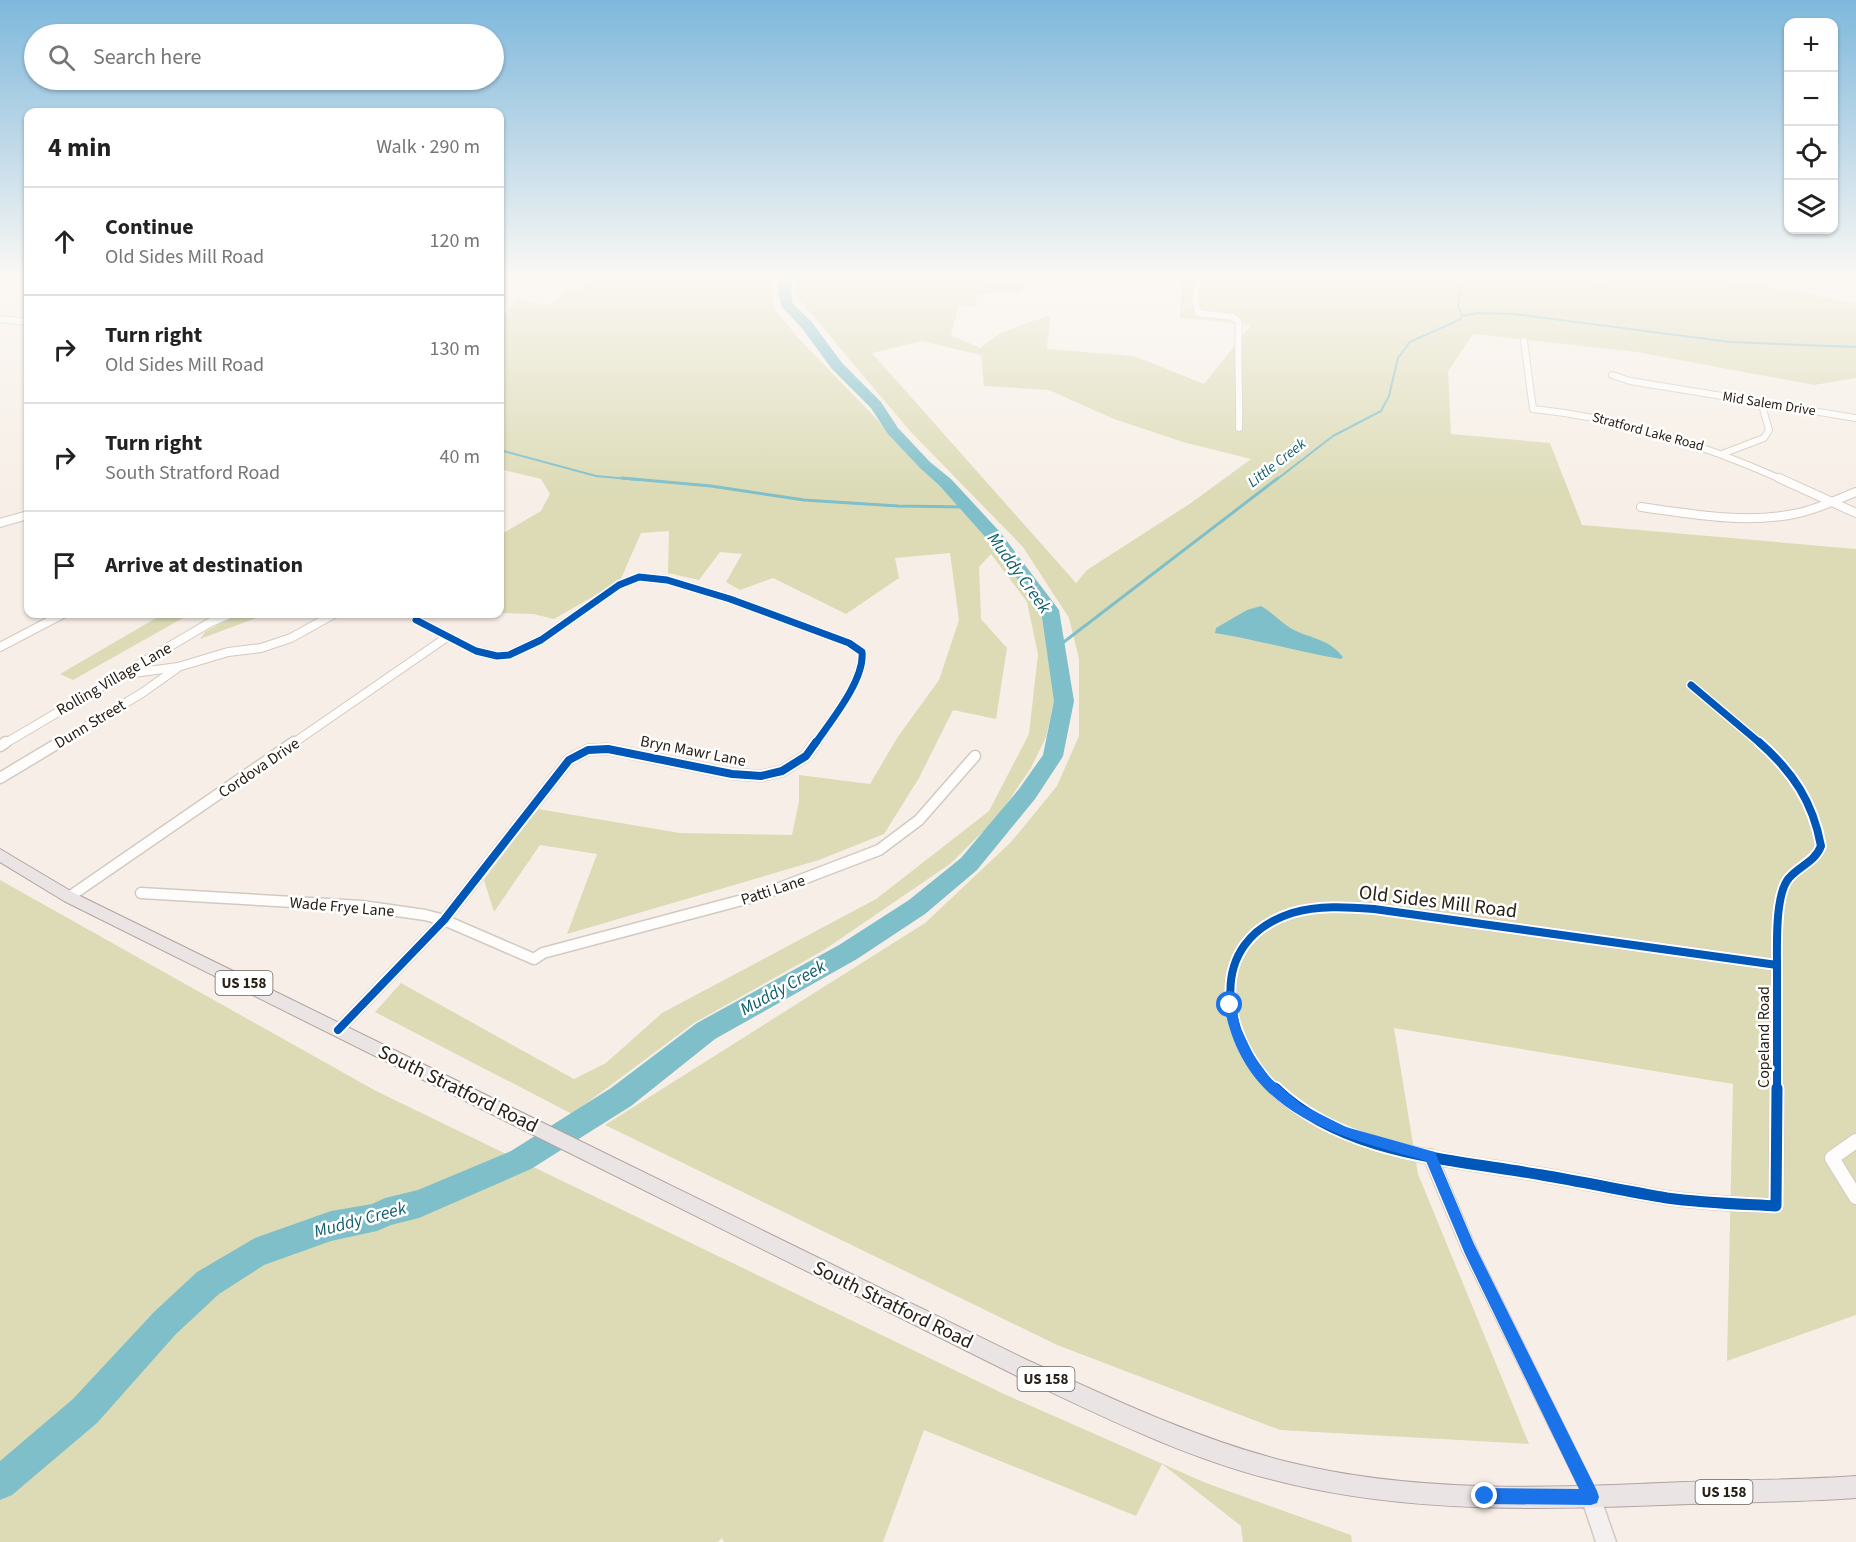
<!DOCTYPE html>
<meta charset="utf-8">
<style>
:root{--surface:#fff;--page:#f6f6f6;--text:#222;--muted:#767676;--line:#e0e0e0}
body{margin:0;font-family:"Source Sans 3",sans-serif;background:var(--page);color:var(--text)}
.controls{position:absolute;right:18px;top:18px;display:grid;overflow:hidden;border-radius:12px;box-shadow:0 2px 4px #0004}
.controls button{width:54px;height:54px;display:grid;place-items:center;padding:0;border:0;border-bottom:2px solid var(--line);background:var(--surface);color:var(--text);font:30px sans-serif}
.stop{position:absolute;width:18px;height:18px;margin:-14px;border:4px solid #1a73e8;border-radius:50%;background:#fff}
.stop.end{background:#1a73e8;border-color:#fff;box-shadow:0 2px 6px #0008}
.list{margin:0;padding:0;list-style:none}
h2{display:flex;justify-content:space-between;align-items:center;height:78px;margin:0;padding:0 24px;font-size:26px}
h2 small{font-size:20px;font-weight:400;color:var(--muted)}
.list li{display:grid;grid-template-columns:39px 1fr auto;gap:18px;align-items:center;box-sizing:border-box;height:108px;padding:0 24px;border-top:2px solid var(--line)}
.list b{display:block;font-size:22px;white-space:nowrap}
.list p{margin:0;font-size:20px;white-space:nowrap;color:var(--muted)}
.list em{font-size:20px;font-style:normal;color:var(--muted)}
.icon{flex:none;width:33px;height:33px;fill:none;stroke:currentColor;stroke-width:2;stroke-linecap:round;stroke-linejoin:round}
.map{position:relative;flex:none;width:1856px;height:1542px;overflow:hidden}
.search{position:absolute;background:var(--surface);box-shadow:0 2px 4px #0004;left:24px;top:24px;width:480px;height:66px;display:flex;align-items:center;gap:15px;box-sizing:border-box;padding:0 21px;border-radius:33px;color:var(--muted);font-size:22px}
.panel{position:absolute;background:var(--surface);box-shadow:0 2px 4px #0004;left:24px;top:108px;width:480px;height:510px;border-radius:12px}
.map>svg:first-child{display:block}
.green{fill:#dcdbb6;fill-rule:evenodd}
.water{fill:#7fbfca}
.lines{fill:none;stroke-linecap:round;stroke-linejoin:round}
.stream-far1{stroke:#7fbfca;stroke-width:2}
.stream{stroke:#7fbfca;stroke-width:3}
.river{fill:#7fbfca;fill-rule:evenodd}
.minor-far3-casing{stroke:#d2cac2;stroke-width:8}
.minor-far2-casing{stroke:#d2cac2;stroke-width:10}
.minor-far1-casing{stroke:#d2cac2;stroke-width:13}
.minor-casing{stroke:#d2cac2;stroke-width:16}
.secondary-casing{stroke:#d2cac2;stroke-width:3}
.primary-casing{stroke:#b1a3a1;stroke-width:2}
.minor-far3{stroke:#fefdfb;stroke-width:6}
.minor-far2{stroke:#fefdfb;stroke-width:8}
.minor-far1{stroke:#fefdfb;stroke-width:10}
.minor{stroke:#fefdfb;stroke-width:14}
.secondary{fill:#f4f0f0;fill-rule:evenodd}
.primary{fill:#ebe4e4;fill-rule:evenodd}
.cycleway-far2-casing{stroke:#fff;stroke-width:10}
.cycleway-far1-casing{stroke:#fff;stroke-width:12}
.cycleway-casing{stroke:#fff;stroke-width:15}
.cycleway-far2{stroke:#0057b8;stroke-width:7}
.cycleway-far1{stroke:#0057b8;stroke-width:8}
.cycleway{stroke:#0057b8;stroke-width:11}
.route{fill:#1a73e8}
.labels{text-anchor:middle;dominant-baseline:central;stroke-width:5;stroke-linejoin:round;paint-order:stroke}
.far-street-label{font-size:14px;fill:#292016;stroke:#fff}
.far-water-label{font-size:15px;font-style:italic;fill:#105f6d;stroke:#fff}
.shield{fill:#fff;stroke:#69635c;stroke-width:1.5}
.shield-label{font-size:15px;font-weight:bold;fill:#292016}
.street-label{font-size:16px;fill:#292016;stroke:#fff}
.water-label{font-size:18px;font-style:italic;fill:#105f6d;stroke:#fff}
.near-street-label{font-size:20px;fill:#292016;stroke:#fff}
</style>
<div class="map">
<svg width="1856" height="1542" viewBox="0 0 1856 1542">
<rect width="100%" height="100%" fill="#f7efe7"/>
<g class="green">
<path d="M594 278H770L774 308 798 338 957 502 1045 609 1055 697 1046 737 1031 768 996 819 950 864 824 950 694 1023 572 1114 375 1012 401 983 574 1079 606 1063 662 1013 876 899 989 811 1029 734 1038 654 1027 602 991 554 979 567 981 619 1007 648 996 719 953 710 919 778 884 834 819 860 567 934 597 854 540 845 494 912 484 880 538 809 680 833 792 835 799 801V775L870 784 897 738 939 680 959 620 950 553 895 558 899 578 846 614 773 578 740 590 726 582 742 554 720 552 699 580 668 573 669 531 641 533 620 581 554 619 533 614 500 613V535L541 511 550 494 541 479 500 469V319L518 298 548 306 568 291 589 286Z"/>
<path d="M798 278H985V281L1024 285 1019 292 977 294 976 307 958 306 951 335 980 348 1000 333 1050 315 1047 349 1134 356 1204 384 1251 325 1180 318 1182 278H1595L1596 282C1684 270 1771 284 1856 304V378L1814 385 1637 352 1473 334 1448 371 1451 434 1550 443 1582 525 1856 549V1315L1727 1361 1733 1084 1394 1028 1418 1174 1529 1444 1280 1430 1057 1345 605 1125 925 923 1011 842 1057 786 1079 736V659L1069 618 1023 547 910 431 797 297ZM922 341 981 355 984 386 1049 390 1114 419 1183 442 1251 459 1191 503 1087 570 1076 583 872 353Z"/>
<path d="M163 614H190L73 680 60 674Z"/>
<path d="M237 614H267L200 639 205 632Z"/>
<path d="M0 880 376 1091 1004 1394 1206 1483 1351 1535 1352 1542H1243L1241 1526 1162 1464 1136 1516 924 1430 883 1542H724L722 1538 718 1542H0Z"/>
</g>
<path class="water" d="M1261 606C1272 612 1281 623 1292 629 1311 639 1328 638 1343 657L1341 659C1299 652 1258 640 1215 633L1216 628 1247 610Z"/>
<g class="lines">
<g class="stream-far1">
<path d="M1462 316 1458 304 1464 278"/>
<path d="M500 450 596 476 639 480"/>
<path d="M1276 480 1333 436 1381 411 1389 396 1398 358 1410 342 1461 319 1462 316 1478 313 1514 314 1730 342 1856 347"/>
</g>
<g class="stream">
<path d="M622 478 711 486 804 500 898 506 966 507"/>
<path d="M1056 648 1278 478"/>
</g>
<path class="river" d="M779 278H791L792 303 811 321 842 363 881 402 898 428 930 462 951 479 1000 532 1059 610 1074 701 1063 756 1060 761 1035 799 977 870 925 914 857 959 715 1039 631 1106 531 1169 419 1218 391 1225 377 1231 331 1241 264 1265 219 1294 176 1334 97 1423 12 1495 0 1500V1461L73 1399 154 1312 197 1272 255 1238 331 1211 372 1204 385 1198 418 1190 511 1151 611 1088 697 1023 839 945 909 900 961 858 1019 789 1043 755 1054 701 1041 610 988 540 939 485 920 468 888 434 871 408 832 369 801 327 782 307 778 295Z"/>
<defs>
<g id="minor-far3">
<path d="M1198 278 1195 302 1199 313 1233 317 1239 322C1237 358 1240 392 1239 428"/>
<path d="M504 279 536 282"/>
<path d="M0 319 28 322"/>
<path d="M1524 341 1533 409C1621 418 1702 444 1783 480"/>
<path d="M1612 375 1630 381 1856 418"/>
<path d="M1722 454 1764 438 1769 430 1761 402"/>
</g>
<g id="minor-far2">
<path d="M1779 478 1856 513"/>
<path d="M1641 507C1692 514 1743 524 1794 514 1816 510 1836 500 1856 492"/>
<path d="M0 523 28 515"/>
<path d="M416 620 476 651 497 656 509 655 541 640 619 585 639 577 667 580 730 599 849 643 862 652C865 680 830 722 815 744"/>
<path d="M0 647 63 614"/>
<path d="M126 674 178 667 228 652 261 648 291 638 334 614"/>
<path d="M1691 685 1761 744"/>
<path d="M4 744 211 622 230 614"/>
<path d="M57 744 142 693 176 669"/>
<path d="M292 744 447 637"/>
</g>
<g id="minor-far1">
<path d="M1759 742C1793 772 1813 802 1821 846 1815 862 1799 866 1789 878 1775 894 1777 944 1777 965"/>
<path d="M0 746 6 742"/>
<path d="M0 778 60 742"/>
<path d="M141 893 362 906 425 915 444 920 534 959 543 953 761 895 879 850 919 820 975 756"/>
<path d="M69 897 294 742"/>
<path d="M338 1030 444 920 569 760 588 750 608 749 732 774 761 776 782 771 806 756 816 742"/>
<path d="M1276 1090C1222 1037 1203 942 1292 913 1319 905 1347 907 1374 909L1777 965"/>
<path d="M1777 1090V965"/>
</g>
<g id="minor">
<path d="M1275 1088C1344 1155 1452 1159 1542 1175 1584 1182 1625 1191 1667 1198 1703 1203 1740 1204 1776 1206L1777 1088"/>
<path d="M1856 1141 1832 1158 1856 1197"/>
<path d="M1430 1156 1469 1249 1591 1496"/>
</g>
<path id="secondary" d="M1591 1487 1598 1490 1616 1542H1596L1581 1497 1584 1490Z"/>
<path id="primary" d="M0 849 74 893 1027 1360C1111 1398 1194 1438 1284 1461 1414 1494 1551 1488 1684 1482 1741 1480 1799 1480 1856 1476V1498C1800 1502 1744 1502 1688 1504 1553 1509 1419 1515 1286 1483 1191 1461 1101 1416 1013 1374L64 901 0 862Z"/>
</defs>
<use href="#minor-far3" class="minor-far3-casing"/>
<use href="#minor-far2" class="minor-far2-casing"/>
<use href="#minor-far1" class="minor-far1-casing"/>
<use href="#minor" class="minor-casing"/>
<use href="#secondary" class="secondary-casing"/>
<use href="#primary" class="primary-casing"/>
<use href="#minor-far3" class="minor-far3"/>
<use href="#minor-far2" class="minor-far2"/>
<use href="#minor-far1" class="minor-far1"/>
<use href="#minor" class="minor"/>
<use href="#secondary" class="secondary"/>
<use href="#primary" class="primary"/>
<defs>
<g id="cycleway-far2">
<path d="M416 620 476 651 497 656 509 655 541 640 619 585 639 577 667 580 730 599 849 643 862 652C865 680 830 722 815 744"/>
<path d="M1691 685 1761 744"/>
</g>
<g id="cycleway-far1">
<path d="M1759 742C1793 772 1813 802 1821 846 1815 862 1799 866 1789 878 1775 894 1777 944 1777 965"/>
<path d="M338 1030 444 920 569 760 588 750 608 749 732 774 761 776 782 771 806 756 816 742"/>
<path d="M1276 1090C1222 1037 1203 942 1292 913 1319 905 1347 907 1374 909L1777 965"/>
<path d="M1777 1090V965"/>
</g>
<path id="cycleway" d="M1275 1088C1344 1155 1452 1159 1542 1175 1584 1182 1625 1191 1667 1198 1703 1203 1740 1204 1776 1206L1777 1088"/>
</defs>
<use href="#cycleway-far2" class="cycleway-far2-casing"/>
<use href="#cycleway-far1" class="cycleway-far1-casing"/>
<use href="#cycleway" class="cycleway-casing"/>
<use href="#cycleway-far2" class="cycleway-far2"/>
<use href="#cycleway-far1" class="cycleway-far1"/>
<use href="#cycleway" class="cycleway"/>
</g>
<linearGradient id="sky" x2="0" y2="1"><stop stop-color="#7eb8dc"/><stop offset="0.56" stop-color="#fbf8f4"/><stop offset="1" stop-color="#fbf8f4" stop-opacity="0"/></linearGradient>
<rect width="1856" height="493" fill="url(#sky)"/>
<path class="route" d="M1230 1000 1236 1005 1240 1027 1254 1056 1270 1078 1302 1105 1346 1127 1435 1152 1474 1244 1597 1491 1599 1497 1597 1503 1591 1505 1485 1504 1479 1502 1477 1496 1479 1491 1485 1488 1579 1489 1465 1254 1426 1161C1334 1135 1244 1115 1224 1005Z"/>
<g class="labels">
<g class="far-street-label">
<text transform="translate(1769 404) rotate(9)">Mid Salem Drive</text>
<text transform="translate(1648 432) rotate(15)">Stratford Lake Road</text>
</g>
<g class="far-water-label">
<text transform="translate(1277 463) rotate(-38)">Little Creek</text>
</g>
<g class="shield">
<rect x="215.5" y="971" width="57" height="24" rx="4.5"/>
<rect x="1017.5" y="1367" width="57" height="24" rx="4.5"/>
<rect x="1695.5" y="1480" width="57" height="24" rx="4.5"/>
</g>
<g class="shield-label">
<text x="244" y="983">US 158</text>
<text x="1046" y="1379">US 158</text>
<text x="1724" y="1492">US 158</text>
</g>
<g class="street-label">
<text transform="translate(114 679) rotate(-30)">Rolling Village Lane</text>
<text transform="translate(90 724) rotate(-31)">Dunn Street</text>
<text transform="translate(693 751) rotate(11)">Bryn Mawr Lane</text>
<text transform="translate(259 768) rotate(-34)">Cordova Drive</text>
<text transform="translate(773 890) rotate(-18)">Patti Lane</text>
<text transform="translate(342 907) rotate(5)">Wade Frye Lane</text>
<text transform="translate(1764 1037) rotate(-90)">Copeland Road</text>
</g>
<g class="water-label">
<text transform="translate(1019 573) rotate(54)">Muddy Creek</text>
<text transform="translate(783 988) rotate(-29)">Muddy Creek</text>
<text transform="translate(360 1220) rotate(-15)">Muddy Creek</text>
</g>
<g class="near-street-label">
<text transform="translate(1438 902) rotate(7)">Old Sides Mill Road</text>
<text transform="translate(458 1089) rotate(26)">South Stratford Road</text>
<text transform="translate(893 1305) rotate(26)">South Stratford Road</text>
</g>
</g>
</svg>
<div class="controls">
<button>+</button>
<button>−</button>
<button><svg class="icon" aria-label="locate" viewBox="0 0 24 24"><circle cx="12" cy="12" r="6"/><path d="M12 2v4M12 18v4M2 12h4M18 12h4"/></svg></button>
<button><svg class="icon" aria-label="layers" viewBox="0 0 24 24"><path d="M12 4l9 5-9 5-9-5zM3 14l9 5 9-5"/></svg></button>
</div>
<div class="stop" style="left:1230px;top:1005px"></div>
<div class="stop end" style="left:1485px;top:1496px"></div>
<div class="search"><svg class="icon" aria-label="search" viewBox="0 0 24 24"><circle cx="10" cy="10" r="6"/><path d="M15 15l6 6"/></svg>Search here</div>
<section class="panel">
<h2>4 min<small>Walk · 290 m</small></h2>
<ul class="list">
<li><svg class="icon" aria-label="ahead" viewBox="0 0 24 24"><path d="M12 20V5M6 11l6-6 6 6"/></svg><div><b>Continue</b><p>Old Sides Mill Road</p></div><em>120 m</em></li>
<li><svg class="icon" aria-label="right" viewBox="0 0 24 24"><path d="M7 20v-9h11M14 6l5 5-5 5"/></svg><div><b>Turn right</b><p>Old Sides Mill Road</p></div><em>130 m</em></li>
<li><svg class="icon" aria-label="right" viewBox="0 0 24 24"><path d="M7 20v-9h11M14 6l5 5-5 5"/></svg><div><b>Turn right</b><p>South Stratford Road</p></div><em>40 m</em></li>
<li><svg class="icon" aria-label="arrive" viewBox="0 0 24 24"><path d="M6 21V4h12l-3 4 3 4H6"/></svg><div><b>Arrive at destination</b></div></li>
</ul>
</section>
</div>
